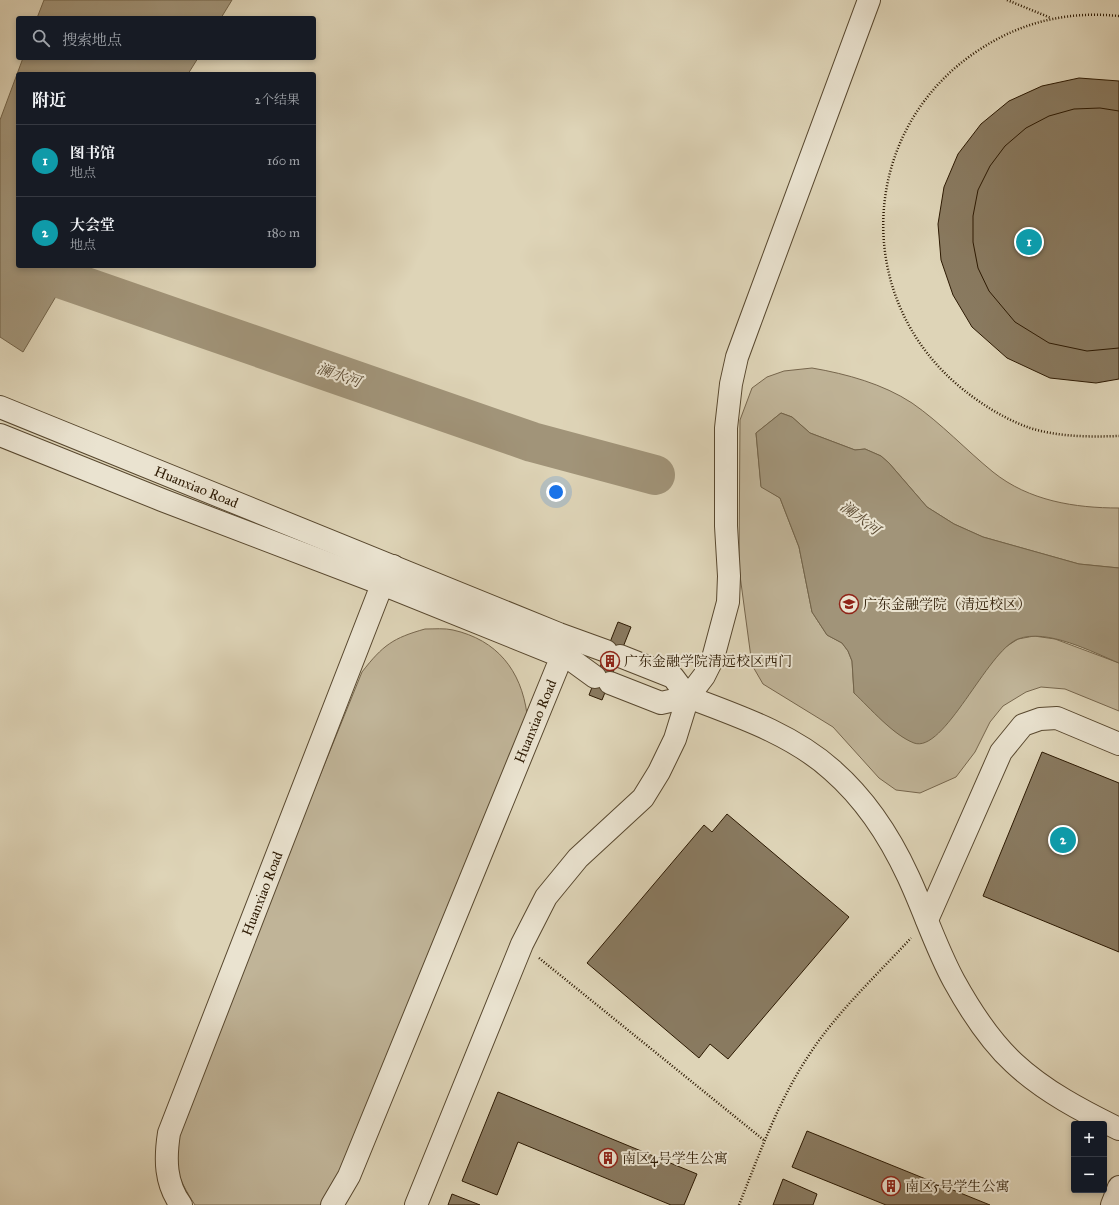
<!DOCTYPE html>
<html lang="zh">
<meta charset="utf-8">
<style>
:root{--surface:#171b24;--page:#20242c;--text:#f1f3f6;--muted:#9ea1a6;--line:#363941;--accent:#b45309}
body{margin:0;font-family:"IM FELL Great Primer","Noto Serif SC",serif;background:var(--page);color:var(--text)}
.controls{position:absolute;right:12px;bottom:12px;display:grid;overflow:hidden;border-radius:4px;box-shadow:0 2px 6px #0003}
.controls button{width:36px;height:36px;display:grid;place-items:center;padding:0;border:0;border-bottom:1px solid var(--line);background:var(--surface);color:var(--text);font:20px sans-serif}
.you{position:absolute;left:556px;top:492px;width:14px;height:14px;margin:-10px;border:3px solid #fff;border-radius:50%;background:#1a73e8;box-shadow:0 0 0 6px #1a73e833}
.badge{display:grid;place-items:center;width:26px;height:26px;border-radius:50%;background:var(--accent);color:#fff;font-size:13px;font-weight:700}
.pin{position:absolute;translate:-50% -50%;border:2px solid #fff;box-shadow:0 1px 4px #0006}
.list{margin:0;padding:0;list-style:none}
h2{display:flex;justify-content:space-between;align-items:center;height:52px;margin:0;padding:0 16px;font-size:17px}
h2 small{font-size:13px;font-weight:400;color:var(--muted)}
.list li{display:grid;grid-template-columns:26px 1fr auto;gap:12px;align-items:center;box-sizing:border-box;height:72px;padding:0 16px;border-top:1px solid var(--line)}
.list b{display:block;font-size:15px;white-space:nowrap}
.list p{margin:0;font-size:13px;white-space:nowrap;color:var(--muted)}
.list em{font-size:13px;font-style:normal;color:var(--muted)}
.icon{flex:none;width:22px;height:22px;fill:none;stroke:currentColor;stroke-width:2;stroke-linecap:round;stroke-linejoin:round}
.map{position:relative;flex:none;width:1119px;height:1205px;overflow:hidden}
.search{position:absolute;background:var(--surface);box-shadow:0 2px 6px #0003;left:16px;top:16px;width:300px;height:44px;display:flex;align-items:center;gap:10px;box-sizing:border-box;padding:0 14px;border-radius:4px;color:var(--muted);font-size:15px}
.panel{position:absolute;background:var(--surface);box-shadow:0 2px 6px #0003;left:16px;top:72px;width:300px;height:196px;border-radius:4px}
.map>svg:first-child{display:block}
.green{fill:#c0b498;stroke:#76664d}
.water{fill:#a19479;stroke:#726349}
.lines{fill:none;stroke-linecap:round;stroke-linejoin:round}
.river{stroke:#a19479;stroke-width:40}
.building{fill:#897a60;stroke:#2c1902}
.minor-casing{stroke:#58482f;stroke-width:24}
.path{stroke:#2c1902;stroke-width:2.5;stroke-dasharray:1 2;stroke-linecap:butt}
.minor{stroke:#eae3d0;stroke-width:22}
.labels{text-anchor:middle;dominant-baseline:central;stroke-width:4;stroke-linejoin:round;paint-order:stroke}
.street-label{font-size:14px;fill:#2c1902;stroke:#eae3d0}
.poi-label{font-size:14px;fill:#2c1902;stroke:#eae3d0;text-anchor:start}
.water-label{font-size:15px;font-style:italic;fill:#5b4a32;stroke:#eae3d0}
</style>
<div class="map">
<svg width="1119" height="1205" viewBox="0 0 1119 1205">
<rect width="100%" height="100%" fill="#ded4b7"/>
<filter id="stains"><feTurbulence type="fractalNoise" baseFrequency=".005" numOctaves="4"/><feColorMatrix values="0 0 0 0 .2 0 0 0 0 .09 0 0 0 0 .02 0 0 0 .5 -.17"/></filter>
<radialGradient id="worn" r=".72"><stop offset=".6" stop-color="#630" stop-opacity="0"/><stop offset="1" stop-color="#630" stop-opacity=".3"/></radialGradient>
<g class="green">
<path d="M812 368C847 374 883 384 912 403 941 423 966 450 993 472 1029 501 1075 508 1119 508V568L1079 564 983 537 954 524 927 507 889 463 881 456 865 449 855 450 810 433 792 417 781 413 756 433 761 486 780 498 799 547 812 612 827 635 842 643 848 651 852 661 854 693 988 666 1004 648 1018 639 1034 636 1055 639 1119 663V711L1065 689 1041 687 1026 692 1003 706 990 722 975 752 956 777 920 793 896 790 879 778 833 727 763 684 752 665 739 568 740 420 752 388 767 377 784 371Z"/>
<path d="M425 629C434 629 445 628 453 630 497 640 521 670 527 714L326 1205H195C176 1176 174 1164 176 1130L362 672C383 645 393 638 425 629Z"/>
</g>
<g class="water">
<path d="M44 0H232L221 18H37Z"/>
<path d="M23 58H198L188 74H18V266H74L23 352 0 337V120Z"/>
<path d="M781 413 792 417 810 433 855 450 865 449 881 456 889 463 927 507 954 524 983 537 1079 564 1119 568V663C1092 652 1047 628 1018 639 987 651 944 754 914 743 893 735 870 708 854 693L852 661 848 651 842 643 827 635 812 612 799 547 780 498 761 487 756 433Z"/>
</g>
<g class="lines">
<path class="river" d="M25 266 532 442 655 475"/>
</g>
<g class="building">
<path d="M1079 78 1119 81V379L1096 383 1050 378 1007 358 972 327 953 295 941 260 938 224 944 187 958 154 981 124 1009 101 1042 86Z"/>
<path d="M1100 108 1119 111V348L1087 351 1049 343 1015 322 989 291 978 268 973 242V216L978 190 990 166 1005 146 1026 128 1049 116 1074 109Z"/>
<path d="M618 622 631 627 602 700 589 695Z"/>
<path d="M1042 752 1119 783V952L983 896Z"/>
<path d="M727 814 849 917 728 1059 710 1044 699 1058 587 963 704 825 712 832Z"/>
<path d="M498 1092 697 1174 684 1205H671L518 1142 497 1195 462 1181Z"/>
<path d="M807 1131 990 1205H886L792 1167Z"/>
<path d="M783 1179 817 1194 813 1205H773Z"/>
<path d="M452 1194 480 1205H448Z"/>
</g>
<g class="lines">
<defs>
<g id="minor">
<path id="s1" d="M0 407 559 634 606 651"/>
<path d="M0 435 162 500 382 584 573 661 595 677"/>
<path d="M610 683 661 703 688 697 673 677 620 656"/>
<path d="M688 697C738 716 792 734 832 770 864 798 890 837 908 876 924 910 936 948 954 981 970 1010 989 1040 1014 1063 1044 1091 1082 1111 1119 1129"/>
<path d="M927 920 1001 752 1023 725 1040 719 1057 718 1119 744"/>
<path id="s2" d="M181 1205C165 1183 165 1159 169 1133L378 595 393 566"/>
<path id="s3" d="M332 1205 349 1176 557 668 562 657 560 643"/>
<path d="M416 1205 522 944 546 897 578 858 643 798 659 772 675 739 688 697 704 676 713 658 728 602 729 576 726 526V428L731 384 737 357 748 327 869 0"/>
<path d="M1112 1205 1119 1187"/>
</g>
</defs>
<use href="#minor" class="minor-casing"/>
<g class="path">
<path d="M1007 0 1051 18"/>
<path d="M1119 16C1070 11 1024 21 982 48 858 126 849 300 965 391 984 406 1007 420 1030 428 1059 437 1089 437 1119 436"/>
<path d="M539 958 765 1141"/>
<path d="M739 1205C759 1155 777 1104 807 1058 835 1014 875 977 911 938"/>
</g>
<use href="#minor" class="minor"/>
</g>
<defs>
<symbol id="university-ring" viewBox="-11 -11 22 22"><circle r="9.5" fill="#eae3d0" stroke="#8f2418" stroke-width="1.5"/><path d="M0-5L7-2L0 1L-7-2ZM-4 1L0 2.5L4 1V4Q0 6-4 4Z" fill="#8f2418"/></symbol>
<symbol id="building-ring" viewBox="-11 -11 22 22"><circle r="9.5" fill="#eae3d0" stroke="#8f2418" stroke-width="1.5"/><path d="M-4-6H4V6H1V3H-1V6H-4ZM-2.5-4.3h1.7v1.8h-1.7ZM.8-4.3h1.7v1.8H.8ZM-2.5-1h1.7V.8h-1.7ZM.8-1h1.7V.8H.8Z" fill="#8f2418"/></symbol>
</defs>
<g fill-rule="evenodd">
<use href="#university-ring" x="838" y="593" width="22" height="22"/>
<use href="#building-ring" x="599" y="650" width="22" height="22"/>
<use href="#building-ring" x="597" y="1147" width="22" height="22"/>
<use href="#building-ring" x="880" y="1175" width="22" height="22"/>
</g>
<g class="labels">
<g class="street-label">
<text stroke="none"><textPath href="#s1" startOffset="212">Huanxiao Road</textPath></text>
<text stroke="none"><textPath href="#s3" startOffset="525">Huanxiao Road</textPath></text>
<text stroke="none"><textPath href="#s2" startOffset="332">Huanxiao Road</textPath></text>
</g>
<g class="poi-label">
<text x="863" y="604">广东金融学院（清远校区）</text>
<text x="624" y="661">广东金融学院清远校区西门</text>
<text x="622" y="1158">南区4号学生公寓</text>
<text x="905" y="1186">南区5号学生公寓</text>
</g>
<g class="water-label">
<text transform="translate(339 375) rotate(19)">澜水河</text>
<text transform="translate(860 518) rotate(37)">澜水河</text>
</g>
</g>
<rect width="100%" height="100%" filter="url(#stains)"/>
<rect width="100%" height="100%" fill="url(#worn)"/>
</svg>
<div class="controls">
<button>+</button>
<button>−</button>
</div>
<div class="you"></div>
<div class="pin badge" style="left:1029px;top:242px;background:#0f9aa8">1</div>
<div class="pin badge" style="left:1063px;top:840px;background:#0f9aa8">2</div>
<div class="search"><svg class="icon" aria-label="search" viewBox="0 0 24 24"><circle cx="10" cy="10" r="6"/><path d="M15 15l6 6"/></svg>搜索地点</div>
<section class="panel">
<h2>附近<small>2个结果</small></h2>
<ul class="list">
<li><span class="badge" style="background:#0f9aa8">1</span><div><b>图书馆</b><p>地点</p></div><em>160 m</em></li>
<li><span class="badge" style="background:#0f9aa8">2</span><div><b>大会堂</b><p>地点</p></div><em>180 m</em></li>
</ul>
</section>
</div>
